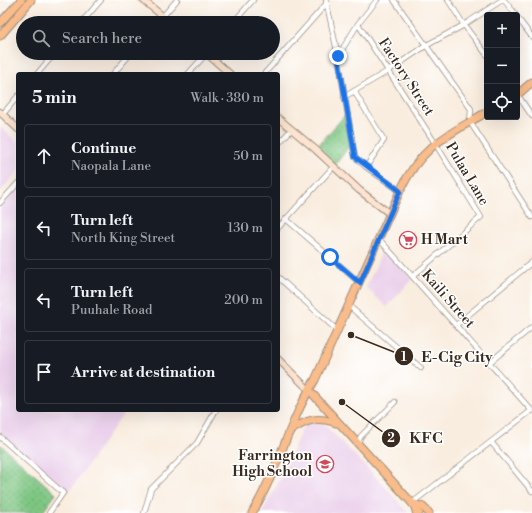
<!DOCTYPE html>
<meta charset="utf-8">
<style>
:root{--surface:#171b24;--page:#20242c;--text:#f1f3f6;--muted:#9ea1a6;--line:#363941}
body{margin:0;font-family:"Libre Bodoni",serif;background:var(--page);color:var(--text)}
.controls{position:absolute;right:12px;top:12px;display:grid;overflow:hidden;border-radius:4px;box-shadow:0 4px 16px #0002}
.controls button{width:36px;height:36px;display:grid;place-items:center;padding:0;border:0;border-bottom:1px solid var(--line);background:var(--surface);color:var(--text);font:20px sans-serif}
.stop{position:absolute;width:12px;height:12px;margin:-9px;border:3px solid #1a73e8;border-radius:50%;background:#fff}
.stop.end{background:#1a73e8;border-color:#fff;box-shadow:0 1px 4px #0008}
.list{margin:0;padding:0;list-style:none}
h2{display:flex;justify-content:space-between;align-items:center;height:52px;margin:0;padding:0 16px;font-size:17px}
h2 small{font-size:13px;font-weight:400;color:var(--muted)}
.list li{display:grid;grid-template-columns:26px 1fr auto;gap:12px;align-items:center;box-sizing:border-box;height:64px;margin:0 8px 8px;padding:0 8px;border:1px solid var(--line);border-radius:4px}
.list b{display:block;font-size:15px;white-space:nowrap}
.list p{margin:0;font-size:13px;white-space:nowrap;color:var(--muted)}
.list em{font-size:13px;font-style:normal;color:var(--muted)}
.icon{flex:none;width:22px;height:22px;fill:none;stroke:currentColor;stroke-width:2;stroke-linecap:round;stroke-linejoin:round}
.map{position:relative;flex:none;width:532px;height:513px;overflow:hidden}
.search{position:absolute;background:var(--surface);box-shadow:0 4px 16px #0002;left:16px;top:16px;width:264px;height:44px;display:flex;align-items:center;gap:10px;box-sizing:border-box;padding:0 14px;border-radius:22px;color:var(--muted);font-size:15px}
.panel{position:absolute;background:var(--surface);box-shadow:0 4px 16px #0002;left:16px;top:72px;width:264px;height:340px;border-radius:4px}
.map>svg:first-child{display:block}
.built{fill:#ebd1eb}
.grass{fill:url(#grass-dots);stroke:#5c7850}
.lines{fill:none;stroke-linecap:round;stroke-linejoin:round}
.street-casing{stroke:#9a8c7e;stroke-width:6}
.secondary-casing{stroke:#9a8c7e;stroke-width:8}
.primary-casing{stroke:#9a8c7e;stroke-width:9}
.highway-casing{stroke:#9a8c7e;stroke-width:10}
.street{stroke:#fff;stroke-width:4.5}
.secondary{stroke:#fde4d0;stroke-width:6}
.primary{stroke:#f9bc8a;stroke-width:7}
.highway{stroke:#f9bc8a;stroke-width:8}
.route{stroke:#1a73e8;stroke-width:5}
.labels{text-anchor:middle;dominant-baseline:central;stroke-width:3;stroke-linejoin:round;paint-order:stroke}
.street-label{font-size:14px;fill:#3b2a1e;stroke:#fff}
.poi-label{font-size:14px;font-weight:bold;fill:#3b2a1e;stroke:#fff;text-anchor:start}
.leader{fill:none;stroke:#3b2a1e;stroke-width:1.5}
.callout-dot{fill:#3b2a1e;stroke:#fff;stroke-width:1.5}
.mark-label{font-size:12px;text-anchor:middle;font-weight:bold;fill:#fff}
.callout-label{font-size:15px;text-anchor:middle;font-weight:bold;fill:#3b2a1e;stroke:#fff;stroke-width:3;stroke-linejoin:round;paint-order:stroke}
</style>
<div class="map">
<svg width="532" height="513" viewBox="0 0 532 513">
<defs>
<pattern id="grass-dots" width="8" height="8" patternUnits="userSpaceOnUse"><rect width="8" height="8" fill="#7dc682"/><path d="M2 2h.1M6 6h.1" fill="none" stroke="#68a16a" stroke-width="1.8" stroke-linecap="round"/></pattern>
</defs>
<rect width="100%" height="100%" fill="#fff"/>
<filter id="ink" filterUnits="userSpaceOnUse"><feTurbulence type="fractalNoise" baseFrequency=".025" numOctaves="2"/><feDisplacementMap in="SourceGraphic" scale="8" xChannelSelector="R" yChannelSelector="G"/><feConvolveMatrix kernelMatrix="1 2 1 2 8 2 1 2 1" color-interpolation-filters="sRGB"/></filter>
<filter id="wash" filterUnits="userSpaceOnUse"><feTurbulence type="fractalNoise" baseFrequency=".012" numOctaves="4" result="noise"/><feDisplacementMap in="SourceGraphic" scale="16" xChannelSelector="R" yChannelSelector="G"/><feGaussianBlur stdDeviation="0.9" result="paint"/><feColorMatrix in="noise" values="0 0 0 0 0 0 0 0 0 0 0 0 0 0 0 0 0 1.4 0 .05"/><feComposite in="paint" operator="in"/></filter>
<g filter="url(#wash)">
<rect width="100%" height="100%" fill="#f9eddf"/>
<g class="built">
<path d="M0 127 18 143V171L0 192Z"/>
<path d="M18 187V410H126L69 492 0 433V208Z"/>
<path d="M384 251H388L412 279 387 307 366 288 382 252Z"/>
<path d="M323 423 376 477 408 513H262L279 481 303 427 306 424Z"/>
</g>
<g class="grass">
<path d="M347 113 352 143 334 166 315 149Z"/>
<path d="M0 444 56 494 42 513H0Z"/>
</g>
</g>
<g filter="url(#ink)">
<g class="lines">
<defs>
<g id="street">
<path d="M326 0 338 56 355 157 366 167 400 191"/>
<path d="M394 0 471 109 470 122 532 217"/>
<path d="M448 0 464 25 487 55"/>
<path d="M504 0 516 15"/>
<path d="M517 17 532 37"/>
<path d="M81 23 101 0"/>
<path d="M157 23 177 0"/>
<path d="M233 23 253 0"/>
<path d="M358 24 435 143 481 217 413 276"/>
<path d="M338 56 358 24 377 0"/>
<path d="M37 74 55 53"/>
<path d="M113 74 131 53"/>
<path d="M188 74 207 53"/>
<path d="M264 74 327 3"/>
<path d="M354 91 384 140 366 167"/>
<path d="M517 94 532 116"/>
<path d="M344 97 388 71 427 45 464 25 502 0"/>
<path d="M3 114 18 96"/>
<path d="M278 144 291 130"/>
<path d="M0 203 18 183"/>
<path d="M286 219 360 283"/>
<path d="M278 228 334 166"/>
<path d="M379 239 532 411"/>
<path d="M278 277 338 331"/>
<path d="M349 306 421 368"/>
<path d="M456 325 532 262"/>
<path d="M489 363 532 327"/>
<path d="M0 437 63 493 49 513"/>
<path d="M491 442 532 491"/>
<path d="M357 444 361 436 395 402"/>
<path d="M412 503 532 410"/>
<path d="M144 513 151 489 197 443 216 410"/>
</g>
<g id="secondary">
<path d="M143 0 171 23"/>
<path d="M206 53 230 74"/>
<path d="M0 112 18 129"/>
<path d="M278 118 315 149 359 190 390 214"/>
<path d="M278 359 309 390"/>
</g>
<g id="primary">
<path d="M0 23 21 0"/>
<path d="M0 36 31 0"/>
<path d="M517 95 532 82"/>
<path d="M309 390 412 503 419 513"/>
<path d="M290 431C306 420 317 416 336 423"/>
<path d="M412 503 423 507 429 513"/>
<path d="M252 513C278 471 289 421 315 380L400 191C421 146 446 136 487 112"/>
</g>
<path id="highway" d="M416 509 417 513"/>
</defs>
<use href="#street" class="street-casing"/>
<use href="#secondary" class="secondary-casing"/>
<use href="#primary" class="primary-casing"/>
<use href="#highway" class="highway-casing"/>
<use href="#street" class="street"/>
<use href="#secondary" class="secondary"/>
<use href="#primary" class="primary"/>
<use href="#highway" class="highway"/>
</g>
</g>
<g class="lines" filter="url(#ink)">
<path class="route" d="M330 257 360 283 400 191 355 157 338 56"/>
</g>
<defs>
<symbol id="supermarket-ring" viewBox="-11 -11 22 22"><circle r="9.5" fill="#fff" stroke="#d1495b" stroke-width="1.5"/><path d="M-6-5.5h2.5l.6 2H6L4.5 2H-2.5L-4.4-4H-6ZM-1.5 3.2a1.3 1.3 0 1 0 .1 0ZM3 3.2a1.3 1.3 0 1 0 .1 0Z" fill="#d1495b"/></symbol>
<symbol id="school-ring" viewBox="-11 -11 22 22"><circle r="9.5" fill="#fff" stroke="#d1495b" stroke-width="1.5"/><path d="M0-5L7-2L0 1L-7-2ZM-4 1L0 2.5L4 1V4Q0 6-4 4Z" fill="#d1495b"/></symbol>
</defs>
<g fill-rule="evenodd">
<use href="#supermarket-ring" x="398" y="230" width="20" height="20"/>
<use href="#school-ring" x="315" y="454" width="20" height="20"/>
</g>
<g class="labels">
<g class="street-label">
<text transform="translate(406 77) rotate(57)">Factory Street</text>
<text transform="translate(467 174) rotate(59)">Pulaa Lane</text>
<text transform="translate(448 299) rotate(49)">Kaili Street</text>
</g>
<g class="poi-label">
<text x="421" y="240">H Mart</text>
<text x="312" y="456" text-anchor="end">Farrington<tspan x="312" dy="16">High School</tspan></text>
</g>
</g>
<path class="leader" d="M351 335L404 356M342 402L391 438"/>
<g class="callout-dot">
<circle cx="351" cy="335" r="4"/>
<circle cx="342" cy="402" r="4"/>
<circle cx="404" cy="356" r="10"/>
<circle cx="391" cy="438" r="10"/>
</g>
<g class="mark-label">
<text x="404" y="361">1</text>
<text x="391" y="442">2</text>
</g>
<g class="callout-label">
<text x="457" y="362">E-Cig City</text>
<text x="426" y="443">KFC</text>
</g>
</svg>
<div class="controls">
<button>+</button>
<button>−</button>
<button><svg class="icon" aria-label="locate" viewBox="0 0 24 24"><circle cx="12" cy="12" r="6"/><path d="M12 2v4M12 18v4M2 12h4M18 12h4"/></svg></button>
</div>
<div class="stop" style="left:330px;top:257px"></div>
<div class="stop end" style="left:338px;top:56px"></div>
<div class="search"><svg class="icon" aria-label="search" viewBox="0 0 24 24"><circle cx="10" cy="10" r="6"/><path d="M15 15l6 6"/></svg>Search here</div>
<section class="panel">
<h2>5 min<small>Walk · 380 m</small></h2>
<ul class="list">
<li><svg class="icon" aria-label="ahead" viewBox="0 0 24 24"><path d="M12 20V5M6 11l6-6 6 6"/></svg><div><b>Continue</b><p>Naopala Lane</p></div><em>50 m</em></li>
<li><svg class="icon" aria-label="left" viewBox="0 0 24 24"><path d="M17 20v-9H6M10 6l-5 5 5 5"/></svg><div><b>Turn left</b><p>North King Street</p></div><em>130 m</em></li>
<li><svg class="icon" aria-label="left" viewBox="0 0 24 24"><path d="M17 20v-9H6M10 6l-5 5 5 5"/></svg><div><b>Turn left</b><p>Puuhale Road</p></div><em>200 m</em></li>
<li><svg class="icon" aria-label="arrive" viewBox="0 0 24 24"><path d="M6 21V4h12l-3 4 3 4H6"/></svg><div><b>Arrive at destination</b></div></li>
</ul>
</section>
</div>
